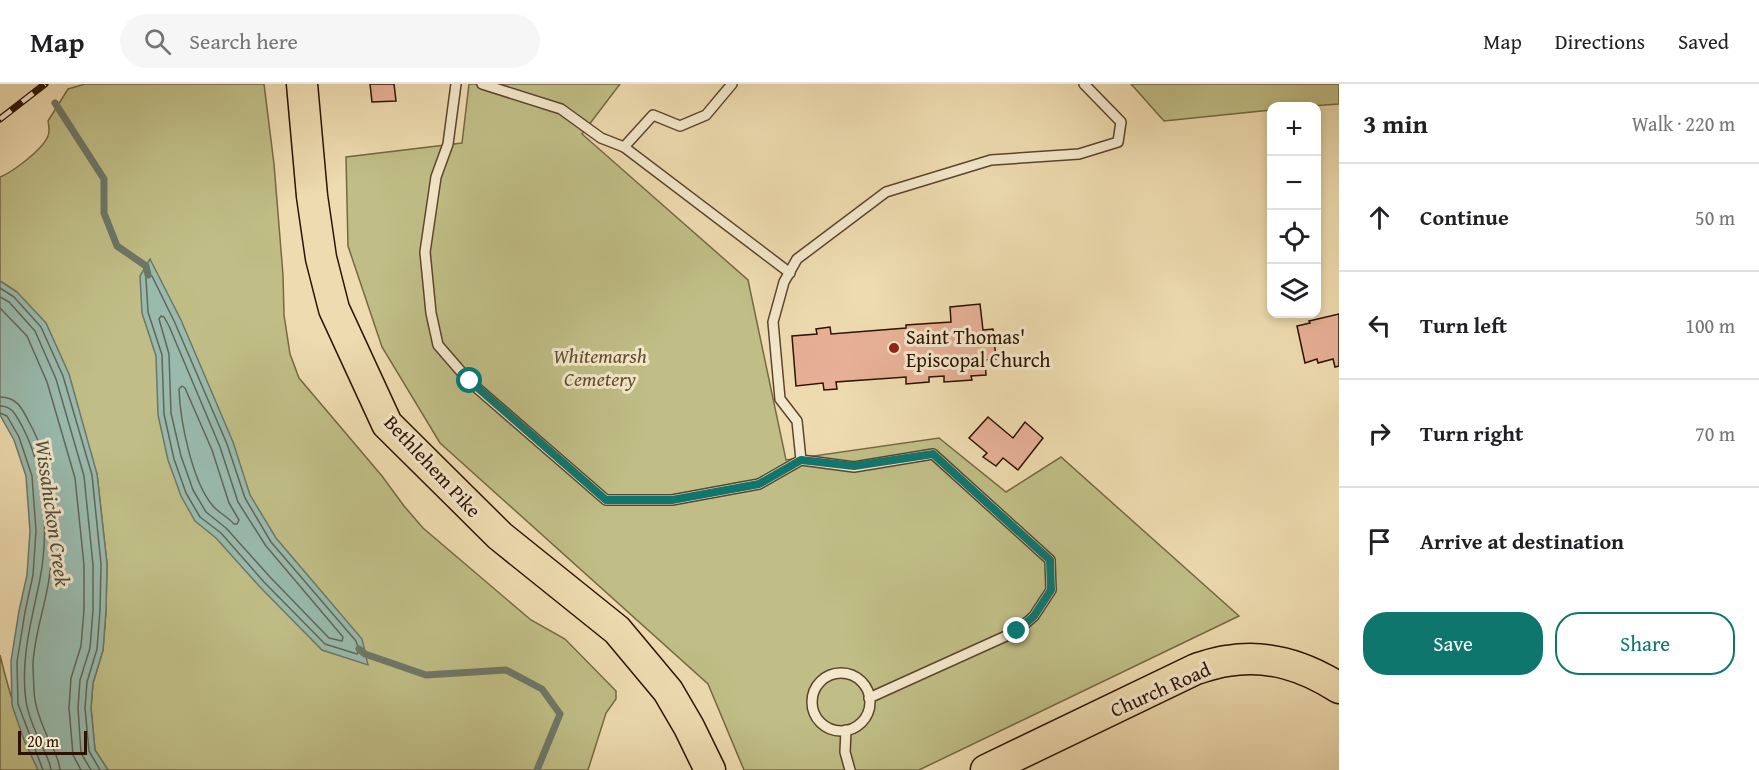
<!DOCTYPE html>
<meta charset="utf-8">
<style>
:root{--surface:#fff;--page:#f6f6f6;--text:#202124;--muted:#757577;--line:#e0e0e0;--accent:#0f766e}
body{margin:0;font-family:"Gentium Book Plus",serif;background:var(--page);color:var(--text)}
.controls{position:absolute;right:18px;top:18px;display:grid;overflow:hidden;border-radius:12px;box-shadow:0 3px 9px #0003}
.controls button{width:54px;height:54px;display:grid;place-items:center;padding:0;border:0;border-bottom:2px solid var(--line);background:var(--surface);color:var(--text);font:30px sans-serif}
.scale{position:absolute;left:18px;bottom:15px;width:69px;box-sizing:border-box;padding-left:6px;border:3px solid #2c1200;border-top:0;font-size:16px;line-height:21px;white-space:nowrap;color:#2c1200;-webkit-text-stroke:4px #f4e8cc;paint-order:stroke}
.stop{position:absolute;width:18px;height:18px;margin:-14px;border:4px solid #0f766e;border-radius:50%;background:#fff}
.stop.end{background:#0f766e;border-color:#fff;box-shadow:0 2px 6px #0008}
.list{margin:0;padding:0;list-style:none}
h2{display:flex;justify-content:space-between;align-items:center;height:78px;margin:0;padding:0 24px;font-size:26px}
h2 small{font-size:20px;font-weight:400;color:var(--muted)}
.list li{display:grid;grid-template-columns:39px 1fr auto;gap:18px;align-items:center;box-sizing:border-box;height:108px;padding:0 24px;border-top:2px solid var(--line)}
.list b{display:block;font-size:22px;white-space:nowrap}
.list em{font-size:20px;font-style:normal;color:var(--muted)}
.actions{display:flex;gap:12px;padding:18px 24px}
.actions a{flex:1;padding:14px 0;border:2px solid var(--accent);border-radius:24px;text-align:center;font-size:21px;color:var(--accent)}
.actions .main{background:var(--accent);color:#fff}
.icon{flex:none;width:33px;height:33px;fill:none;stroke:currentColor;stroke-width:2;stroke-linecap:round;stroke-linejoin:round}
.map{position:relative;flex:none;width:1339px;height:686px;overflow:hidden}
header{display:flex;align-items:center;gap:36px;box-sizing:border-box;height:84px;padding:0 30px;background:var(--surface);border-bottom:2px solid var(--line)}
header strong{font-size:28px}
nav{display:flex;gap:33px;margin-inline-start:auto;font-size:21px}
.search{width:420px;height:54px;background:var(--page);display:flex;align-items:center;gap:15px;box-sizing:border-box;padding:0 21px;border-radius:33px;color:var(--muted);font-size:22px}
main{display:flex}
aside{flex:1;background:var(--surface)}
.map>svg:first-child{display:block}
.green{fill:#c0be86;stroke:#766843;stroke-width:1.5}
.water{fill:#99bbae;stroke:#6d7768;stroke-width:1.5}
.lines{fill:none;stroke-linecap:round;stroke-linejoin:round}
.shore{stroke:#626657;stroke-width:1.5}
.stream{stroke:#6d7768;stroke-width:7}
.building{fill:#e8b197;stroke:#2c1200;stroke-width:1.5}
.service-casing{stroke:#5c442c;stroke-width:12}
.primary-casing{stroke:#2c1200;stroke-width:33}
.service{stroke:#f4e8cc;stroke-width:9}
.primary{stroke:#eedcb0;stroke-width:30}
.rail-casing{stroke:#2c1200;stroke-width:7}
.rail{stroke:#f4e8cc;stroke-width:4.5;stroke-dasharray:14;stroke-linecap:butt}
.route{stroke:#0f766e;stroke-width:8}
.poi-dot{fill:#8f2418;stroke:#f4e8cc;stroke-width:2}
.labels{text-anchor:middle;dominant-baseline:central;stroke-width:6;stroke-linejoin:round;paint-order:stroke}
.poi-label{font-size:20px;fill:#2c1200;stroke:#f4e8cc;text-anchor:start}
.park-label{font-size:20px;font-style:italic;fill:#604e2f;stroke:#f4e8cc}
.street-label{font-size:20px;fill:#2c1200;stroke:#f4e8cc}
.water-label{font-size:21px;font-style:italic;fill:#524d3d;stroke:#f4e8cc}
</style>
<header>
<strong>Map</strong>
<div class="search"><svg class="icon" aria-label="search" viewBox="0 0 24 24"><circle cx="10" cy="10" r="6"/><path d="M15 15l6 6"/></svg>Search here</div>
<nav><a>Map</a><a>Directions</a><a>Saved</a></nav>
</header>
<main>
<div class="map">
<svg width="1339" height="686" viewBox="0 0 1339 686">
<rect width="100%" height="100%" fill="#eedcb0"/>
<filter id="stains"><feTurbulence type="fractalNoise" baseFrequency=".00333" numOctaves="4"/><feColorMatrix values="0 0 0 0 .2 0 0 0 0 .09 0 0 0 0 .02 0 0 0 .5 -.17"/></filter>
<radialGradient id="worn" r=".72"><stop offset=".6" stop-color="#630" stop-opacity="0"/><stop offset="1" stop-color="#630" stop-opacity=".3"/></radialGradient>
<g class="green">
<path d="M85 0H264L274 80 283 191 284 231 290 270 299 294 382 392 404 422 423 444 531 536 565 555 616 607V615L606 629 588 686H108L95 666 91 624 93 599 103 566 106 527 107 480 97 390 17 208 0 197V93C13 88 43 65 48 52 50 47 49 43 48 37L68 5Z"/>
<path d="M469 0H620L582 50 748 196 786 376 939 354 1006 408 1061 373 1239 532 919 686H744L708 600 440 359 382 263 348 162 346 73 462 59Z"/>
<path d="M1131 0H1339V20L1311 22H1272L1271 26 1164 37Z"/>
<path d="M0 571C10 612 21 648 38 686H0Z"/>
</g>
<g class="water">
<path d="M150 175 181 236 233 358 250 411 276 454 362 555 368 581 322 566 260 503 216 454 195 437 181 412 168 376 158 331 156 272 142 229 140 192Z"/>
<path d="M0 197 17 208 46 239 69 290 97 390 107 480 106 527 103 566 93 599 91 624 95 666 108 686H38L24 656 12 621 11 577 19 527 27 491 30 447 26 392 14 356 0 331Z"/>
</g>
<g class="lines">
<g class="shore">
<path d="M149 191 152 192 175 239 227 360 245 414 271 458 356 557 359 567 357 570 325 560 264 498 221 449 200 433 186 409 174 375 164 330 162 271 148 228 146 194Z"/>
<path d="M0 204 14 213 41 243 63 292 92 391 101 480 100 526 97 565 87 598 85 624 89 667 100 686"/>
<path d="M0 213 9 218 35 247 56 295 84 392 93 481V526L90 564 80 596 78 624 81 669 91 686"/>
<path d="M0 224 27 252 47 298 75 394 84 481V526L81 562 71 594 69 624 73 671 81 686"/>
<path d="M161 232 164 233 169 242 220 363 238 418 266 462 343 553 342 557 329 554 270 493 226 444 206 428 193 406 181 372 171 329 169 270 159 235Z"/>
<path d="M182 302 185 304 212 366 229 419 239 436 237 440H234C228 433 219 429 213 422 192 398 180 336 179 305Z"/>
<path d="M0 313C17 313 22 324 29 338 54 382 57 445 49 495 45 523 34 552 33 580 33 590 34 599 34 608 35 624 42 641 49 656 54 666 59 675 60 686"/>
<path d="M0 322C13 322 16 332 22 342 45 385 49 448 40 495 32 535 20 575 26 617 28 631 35 647 41 660 45 669 50 677 51 686"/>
<path d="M0 329 7 332 19 353 32 392 36 447 33 491 25 528 17 578 18 620 43 686"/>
</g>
<g class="stream">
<path d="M55 19 104 95V129L117 162 146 182 148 191"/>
<path d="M359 565 365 570 426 591 506 586 542 605 560 630 537 686"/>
</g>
</g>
<g class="building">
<path d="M370 0H394L396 17 372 18Z"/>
<path d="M980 220 983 246 993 245 996 275 985 276 986 291 971 292 972 296 944 298V292L929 293V298L906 300V293L836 298 837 305 824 306 823 299 796 302 792 252 817 250 816 245 830 243 831 250 906 244V241L951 238 950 223Z"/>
<path d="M1339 230V282L1335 283 1333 275 1318 279 1317 275 1305 279 1297 242 1310 239 1309 237Z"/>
<path d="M988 333 1013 354 1025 338 1043 354 1018 386 1003 374 996 382 983 373 987 369 969 354Z"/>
</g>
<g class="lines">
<defs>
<g id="service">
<path d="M456 0 448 60 436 93 425 168 431 229 438 261 470 298 606 416H672L759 400 801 376 797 337 780 315 773 238 784 198 797 175 886 108 991 76 1079 70 1118 58 1121 38 1084 0"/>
<path d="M482 0 561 25 601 54 624 63 653 31 680 42 706 31 732 0"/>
<path d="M624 63 790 189"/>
<path d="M801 376 854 383 933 370 1050 476 1051 506 1034 532 1017 547 869 614"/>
<circle cx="841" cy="618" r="29"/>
<path d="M846 646 845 668 850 686"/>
</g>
<g id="primary">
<path d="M302 0 312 112 321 174 334 225 387 340 500 452 617 546 668 607 689 643 710 686"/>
<path d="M986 686 1196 585C1206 582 1217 578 1227 577 1269 570 1305 582 1339 604"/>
</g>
</defs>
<use href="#service" class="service-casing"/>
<use href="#primary" class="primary-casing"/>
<use href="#service" class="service"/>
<use href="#primary" class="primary"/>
<defs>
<path id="rail" d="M0 35 45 0"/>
</defs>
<use href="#rail" class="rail-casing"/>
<use href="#rail" class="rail"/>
</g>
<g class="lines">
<path class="route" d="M470 297 606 416H672L759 400 801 376 854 382 933 370 1050 476 1051 506 1034 532 1017 547"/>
</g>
<circle class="poi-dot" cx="894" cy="264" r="6"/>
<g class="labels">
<g class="poi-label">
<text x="906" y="252">Saint Thomas'<tspan x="906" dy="23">Episcopal Church</tspan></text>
</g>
<g class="park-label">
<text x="600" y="271">Whitemarsh<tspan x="600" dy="23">Cemetery</tspan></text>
</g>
<g class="street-label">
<text transform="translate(433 382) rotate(47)">Bethlehem Pike</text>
<text transform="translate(1160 605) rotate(-24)">Church Road</text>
</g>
<g class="water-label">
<text transform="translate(53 429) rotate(82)">Wissahickon Creek</text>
</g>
</g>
<rect width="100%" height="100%" filter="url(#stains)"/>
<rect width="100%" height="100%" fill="url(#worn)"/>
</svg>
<div class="controls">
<button>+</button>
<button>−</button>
<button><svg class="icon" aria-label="locate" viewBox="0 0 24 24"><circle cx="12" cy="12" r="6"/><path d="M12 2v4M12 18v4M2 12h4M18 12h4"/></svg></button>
<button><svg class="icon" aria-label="layers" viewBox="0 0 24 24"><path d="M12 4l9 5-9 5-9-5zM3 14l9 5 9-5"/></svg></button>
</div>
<div class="scale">20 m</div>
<div class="stop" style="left:470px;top:297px"></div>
<div class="stop end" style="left:1017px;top:547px"></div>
</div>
<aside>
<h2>3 min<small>Walk · 220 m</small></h2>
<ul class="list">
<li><svg class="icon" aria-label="ahead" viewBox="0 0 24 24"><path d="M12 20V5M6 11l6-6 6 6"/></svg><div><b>Continue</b></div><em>50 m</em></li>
<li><svg class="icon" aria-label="left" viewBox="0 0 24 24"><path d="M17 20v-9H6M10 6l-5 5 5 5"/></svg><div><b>Turn left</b></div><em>100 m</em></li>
<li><svg class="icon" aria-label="right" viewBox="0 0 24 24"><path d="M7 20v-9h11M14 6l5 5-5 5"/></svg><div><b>Turn right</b></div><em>70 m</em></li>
<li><svg class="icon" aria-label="arrive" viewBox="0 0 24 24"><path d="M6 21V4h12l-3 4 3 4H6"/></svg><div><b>Arrive at destination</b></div></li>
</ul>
<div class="actions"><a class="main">Save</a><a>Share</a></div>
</aside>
</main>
